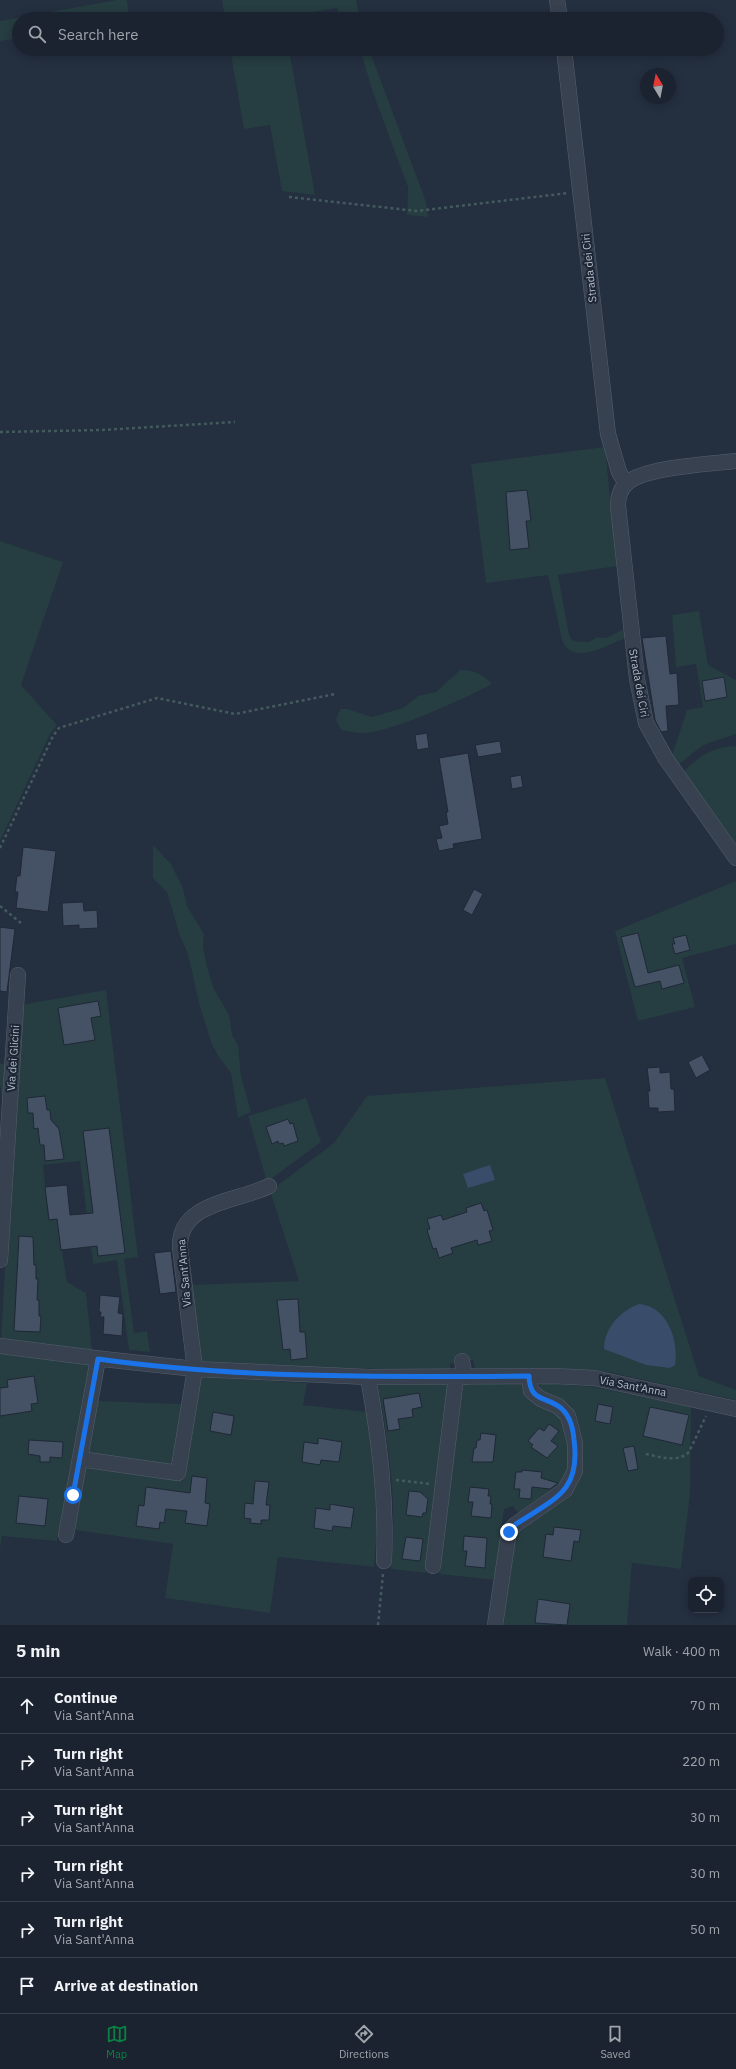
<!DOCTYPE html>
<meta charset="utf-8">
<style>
:root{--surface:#1b2330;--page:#242b38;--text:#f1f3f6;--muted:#a0a4ab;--line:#39404c;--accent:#0b8043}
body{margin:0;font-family:"IBM Plex Sans",sans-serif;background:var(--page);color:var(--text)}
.controls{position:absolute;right:12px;bottom:12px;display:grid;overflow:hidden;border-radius:8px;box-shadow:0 2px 10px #0003}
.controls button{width:36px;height:36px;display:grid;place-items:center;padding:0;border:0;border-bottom:1px solid var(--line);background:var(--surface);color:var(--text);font:20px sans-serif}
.compass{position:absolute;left:640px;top:68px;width:36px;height:36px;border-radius:50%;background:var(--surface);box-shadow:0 2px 10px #0003;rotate:350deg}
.stop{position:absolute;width:12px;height:12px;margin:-9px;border:3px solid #1a73e8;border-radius:50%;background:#fff}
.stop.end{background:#1a73e8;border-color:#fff;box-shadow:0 1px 4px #0008}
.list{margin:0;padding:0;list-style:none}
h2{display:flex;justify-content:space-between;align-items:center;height:52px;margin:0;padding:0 16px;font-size:17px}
h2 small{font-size:13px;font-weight:400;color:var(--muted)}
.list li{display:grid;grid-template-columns:26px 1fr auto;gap:12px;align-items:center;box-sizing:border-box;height:56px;padding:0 16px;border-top:1px solid var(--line)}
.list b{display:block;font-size:15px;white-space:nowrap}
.list p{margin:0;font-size:13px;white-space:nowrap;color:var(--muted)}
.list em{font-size:13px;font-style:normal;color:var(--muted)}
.icon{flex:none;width:22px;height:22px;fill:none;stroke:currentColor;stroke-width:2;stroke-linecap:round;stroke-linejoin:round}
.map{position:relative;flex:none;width:736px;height:1625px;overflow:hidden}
.search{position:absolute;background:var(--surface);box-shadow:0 2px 10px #0003;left:12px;right:12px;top:12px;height:44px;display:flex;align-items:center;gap:10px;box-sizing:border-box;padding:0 14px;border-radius:22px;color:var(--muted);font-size:15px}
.sheet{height:388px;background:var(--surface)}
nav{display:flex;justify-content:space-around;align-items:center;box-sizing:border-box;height:56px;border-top:1px solid var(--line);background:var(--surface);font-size:11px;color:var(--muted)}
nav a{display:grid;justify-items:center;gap:2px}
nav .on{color:var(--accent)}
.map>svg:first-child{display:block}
.green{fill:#263d41}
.water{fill:#394c69}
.building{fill:#455164;stroke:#1f2837}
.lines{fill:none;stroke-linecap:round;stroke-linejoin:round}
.minor-casing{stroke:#565f6d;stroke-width:16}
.path{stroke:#445a5d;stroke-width:2.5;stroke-dasharray:3 3;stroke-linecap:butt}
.minor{stroke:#38414f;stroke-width:15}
.route{stroke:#1a73e8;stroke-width:5}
.labels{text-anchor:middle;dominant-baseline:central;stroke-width:4;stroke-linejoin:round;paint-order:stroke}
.street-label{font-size:11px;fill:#b5bdca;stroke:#1d2635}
</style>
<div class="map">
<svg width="736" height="1625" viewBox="0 0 736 1625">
<rect width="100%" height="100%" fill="#242f40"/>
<g class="green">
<path d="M117 0H127L129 17 118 19H19V38L0 41V21Z"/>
<path d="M222 0H356L360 19H341L337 8 283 17V19H225Z"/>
<path d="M230 49H289L315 195 282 191 270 125 244 129Z"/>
<path d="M360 49H369L426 202 428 217 407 215 408 187 372 90Z"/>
<path d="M605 447 617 566 558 575 569 635 572 640 579 642H589L597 637 606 638 624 629 626 638C606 645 573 667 562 640L548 575 486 583 471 464Z"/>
<path d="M0 541 63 562 21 685 57 725 50 734 0 841Z"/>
<path d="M699 611 708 665 736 680V734L703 745 677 766 671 758 687 710 703 707 696 664 676 667 672 615Z"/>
<path d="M460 670C475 670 482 674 492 684 464 699 393 732 363 733 356 733 348 731 341 730L336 720 340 709H348L372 717 403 708 418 696 436 692Z"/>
<path d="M736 746V849L682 773C699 756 712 747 736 746Z"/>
<path d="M153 845 171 864 183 888 187 906 204 934 203 947 207 967 214 989 229 1015 232 1035 238 1045 241 1076 251 1112 238 1118 231 1073 219 1057 212 1045 199 1003 188 954 180 936 167 892 153 878Z"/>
<path d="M736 881V944L682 958 695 1007 638 1021 615 931Z"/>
<path d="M106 990 138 1257 124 1259 134 1333 147 1331 150 1352 129 1350 117 1260 93 1264 80 1161 43 1165 49 1220 57 1219 67 1282 86 1293 92 1350 1 1339 20 1005Z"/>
<path d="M0 1063 5 1065 3 1100 0 1084Z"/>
<path d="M605 1078 699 1376 736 1390V1400L608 1372 553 1368 475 1369 473 1360 450 1364 451 1370 328 1368 199 1361 190 1285 299 1281 270 1191 334 1143 367 1096Z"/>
<path d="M306 1098 321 1142 267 1182 248 1116Z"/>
<path d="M0 1353 89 1365 57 1541 2 1536 0 1549Z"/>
<path d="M200 1377 307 1383 303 1405 368 1412 378 1519 374 1567 278 1557 270 1613 165 1598 173 1544 75 1530 86 1468 183 1481Z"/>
<path d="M544 1383 594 1387 691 1407 690 1494 681 1569 632 1563 627 1625H501L515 1535 555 1506 579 1439 539 1392 538 1387Z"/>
<path d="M449 1384 426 1573 391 1569C398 1505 389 1448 378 1385Z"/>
<path d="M461 1384H522L525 1397C535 1402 550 1406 558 1414 569 1425 574 1472 562 1484 551 1495 534 1504 521 1513L516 1511 513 1506 504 1509 495 1580 439 1574Z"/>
<path d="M98 1401 183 1404 173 1465 88 1454Z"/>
</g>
<g class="water">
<path d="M490 1165 495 1180 468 1188 463 1174Z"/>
<path d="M639 1304C667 1306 679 1340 675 1365L670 1368 646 1365 604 1349C604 1328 620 1311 639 1304Z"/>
</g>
<g class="building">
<path d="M527 490 531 521H526L529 548 510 550 506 492Z"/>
<path d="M666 636 670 674 677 673 679 705 666 706 668 731 661 732 655 720 642 638Z"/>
<path d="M724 677 727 697 705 701 702 681Z"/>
<path d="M427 733 429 748 417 750 415 735Z"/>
<path d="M500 741 502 753 478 757 475 745Z"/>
<path d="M468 753 482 839 453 844 454 848 439 851 436 839 442 838 439 826 448 824 446 812H448L439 758Z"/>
<path d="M521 775 523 787 512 789 510 777Z"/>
<path d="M23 847 56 851 48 912 16 908 18 892H15L17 876H20Z"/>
<path d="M474 889 483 894 472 915 463 910Z"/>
<path d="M83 902 84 911 97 910 98 928 79 929V925L63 926 62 903Z"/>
<path d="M0 927 15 929 7 992 0 991Z"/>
<path d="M638 933 648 973 679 965 684 983 662 989 660 981 635 987 621 937Z"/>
<path d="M686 935 690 950 675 954 672 944H675L673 938Z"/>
<path d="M98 1001 101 1016 91 1018 95 1040 64 1045 58 1008Z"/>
<path d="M702 1055 710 1070 696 1078 688 1062Z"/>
<path d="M660 1067V1073L670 1072 671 1089H674L675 1111 658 1112V1108H649L648 1091H650L647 1068Z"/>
<path d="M45 1096 47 1110H50L51 1120 59 1129 64 1159 45 1161 44 1145H40L38 1128 34 1129 33 1113H28L27 1098Z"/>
<path d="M288 1119 290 1124 293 1123 298 1141 284 1146 283 1143 279 1144 278 1141 272 1144 266 1127Z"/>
<path d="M109 1128 125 1253 98 1256 97 1246 61 1250 57 1219 49 1220 45 1187 67 1185 70 1215 93 1213 83 1131Z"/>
<path d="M481 1203 484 1211 487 1210 493 1230 489 1231 492 1241 478 1245 477 1240 451 1248 453 1253 439 1258 436 1248 433 1249 427 1230 430 1229 427 1219 441 1215 443 1220 467 1212 466 1208Z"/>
<path d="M19 1236 33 1237 34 1265H36V1279H38L37 1300H39V1316H41L40 1332 14 1331Z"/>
<path d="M171 1251 176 1292 160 1294 154 1253Z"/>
<path d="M100 1295 120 1297 118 1313 123 1314 122 1336 103 1334 104 1317H100L101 1312H99Z"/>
<path d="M298 1299 300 1332H305L307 1358 291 1360 290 1349 283 1350 277 1300Z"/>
<path d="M34 1376 38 1403 31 1404 32 1411 0 1416V1388L8 1387 7 1380Z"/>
<path d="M419 1393 422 1407 412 1409 413 1417 398 1419 400 1429 388 1431 383 1399Z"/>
<path d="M598 1404 613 1407 610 1424 595 1421Z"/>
<path d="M650 1407 689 1415 682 1445 643 1436Z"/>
<path d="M213 1412 234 1416 231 1435 210 1431Z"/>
<path d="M549 1424 559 1431 551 1441 558 1446 547 1458 531 1447 533 1445 528 1441 539 1428 544 1431Z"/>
<path d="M481 1433 496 1435 493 1462H472L474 1448H476L477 1440H480Z"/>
<path d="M318 1438 342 1442 339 1462 321 1460 320 1465 302 1462 304 1442 318 1444Z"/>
<path d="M29 1440 63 1442 62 1458 50 1457V1462H40V1456L28 1454Z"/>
<path d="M634 1446 638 1469 628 1471 623 1448Z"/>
<path d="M522 1470 542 1472 541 1478 558 1483 550 1489 532 1487 531 1499 519 1498 520 1489H514L516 1472H522Z"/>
<path d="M192 1476 207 1478 205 1503 210 1504 207 1526 185 1523 187 1511 166 1509 164 1523 160 1522 159 1529 136 1526 139 1505 144 1506 146 1487 190 1493Z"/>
<path d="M255 1481 269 1482 266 1505H270L269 1520H261V1524L250 1523 251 1519 244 1518 245 1503 253 1504Z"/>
<path d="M470 1487 489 1489 488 1496H491L490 1504H492L491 1518 471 1516 473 1502H468Z"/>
<path d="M409 1491 420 1492 428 1499 426 1513H423L422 1517 406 1515Z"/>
<path d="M19 1496 48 1499 45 1526 16 1523Z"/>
<path d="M330 1504 354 1508 351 1528 333 1526 332 1531 314 1528 316 1508 330 1510Z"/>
<path d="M554 1527 581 1530 579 1542 574 1541 571 1561 543 1557 546 1534 553 1535Z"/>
<path d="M464 1536 487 1538 485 1568 465 1566 467 1551H463Z"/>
<path d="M406 1537 423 1539 420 1561 402 1559Z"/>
<path d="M538 1599 570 1604 567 1625 535 1623Z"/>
</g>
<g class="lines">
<defs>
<g id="minor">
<path d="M557 0 560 19"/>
<path d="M564 49 608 434 619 472 626 484"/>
<path d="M736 461C710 464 645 467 627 483 620 489 618 498 618 506L637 679 646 723 666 759 736 858"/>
<path d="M0 1260 18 975"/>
<path d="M0 1346 103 1359 195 1369 368 1377 553 1376 594 1378 736 1409"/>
<path d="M462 1361 465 1377"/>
<path d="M368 1377C379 1439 387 1499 384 1561"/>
<path d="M80 1459 178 1473 195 1369 180 1248C178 1202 237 1202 269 1186"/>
<path d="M66 1535 98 1359"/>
<path d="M433 1566 456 1377"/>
<path d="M495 1625 509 1531 516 1524 565 1490 575 1471V1443L568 1416 558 1406 541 1399 531 1391 529 1376"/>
</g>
</defs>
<use href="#minor" class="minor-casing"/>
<g class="path">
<path d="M289 197 417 211 568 193"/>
<path d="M0 432 102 430 235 422"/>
<path d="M0 848 53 736 59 728 157 698 235 714 335 694"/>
<path d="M0 906 21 923"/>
<path d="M646 1454C660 1457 678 1463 689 1452L706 1416"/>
<path d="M396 1480 431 1484"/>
<path d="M378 1625 383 1574"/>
</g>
<use href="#minor" class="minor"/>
</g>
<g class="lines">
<path class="route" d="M73 1495 98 1359C240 1379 385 1377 529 1376 530 1404 547 1395 562 1409 571 1418 573 1429 574 1440 581 1492 554 1499 516 1524L509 1532"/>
</g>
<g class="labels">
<g class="street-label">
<text transform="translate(589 268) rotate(-96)">Strada dei Ciri</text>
<text transform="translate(639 683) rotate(80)">Strada dei Ciri</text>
<text transform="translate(13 1058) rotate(-86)">Via dei Glicini</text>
<text transform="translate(184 1273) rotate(-95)">Via Sant'Anna</text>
<text transform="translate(633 1386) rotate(11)">Via Sant'Anna</text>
</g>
</g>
</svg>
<div class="controls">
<button><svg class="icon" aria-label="locate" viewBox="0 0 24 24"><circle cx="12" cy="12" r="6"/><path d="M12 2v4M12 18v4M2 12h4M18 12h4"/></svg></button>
</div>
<svg class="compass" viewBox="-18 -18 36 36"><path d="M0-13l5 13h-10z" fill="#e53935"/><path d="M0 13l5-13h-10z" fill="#a0a4ab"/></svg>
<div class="stop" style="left:73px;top:1495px"></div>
<div class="stop end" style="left:509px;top:1532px"></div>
<div class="search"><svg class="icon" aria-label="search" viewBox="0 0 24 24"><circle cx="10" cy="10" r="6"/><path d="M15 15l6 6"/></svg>Search here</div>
</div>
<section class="sheet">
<h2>5 min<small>Walk · 400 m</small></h2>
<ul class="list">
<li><svg class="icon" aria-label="ahead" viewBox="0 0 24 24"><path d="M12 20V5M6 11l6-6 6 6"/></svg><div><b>Continue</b><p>Via Sant'Anna</p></div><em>70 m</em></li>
<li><svg class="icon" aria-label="right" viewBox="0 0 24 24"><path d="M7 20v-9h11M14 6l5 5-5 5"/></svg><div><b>Turn right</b><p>Via Sant'Anna</p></div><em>220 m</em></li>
<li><svg class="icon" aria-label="right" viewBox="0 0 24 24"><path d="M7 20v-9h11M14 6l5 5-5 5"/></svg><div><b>Turn right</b><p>Via Sant'Anna</p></div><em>30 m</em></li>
<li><svg class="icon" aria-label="right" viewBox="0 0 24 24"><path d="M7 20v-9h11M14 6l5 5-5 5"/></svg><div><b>Turn right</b><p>Via Sant'Anna</p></div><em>30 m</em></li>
<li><svg class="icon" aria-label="right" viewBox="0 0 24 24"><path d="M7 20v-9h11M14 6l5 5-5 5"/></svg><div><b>Turn right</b><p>Via Sant'Anna</p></div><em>50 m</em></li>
<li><svg class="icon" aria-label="arrive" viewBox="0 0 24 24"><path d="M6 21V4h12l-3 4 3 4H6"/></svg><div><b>Arrive at destination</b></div></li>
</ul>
</section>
<nav>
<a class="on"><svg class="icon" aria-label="map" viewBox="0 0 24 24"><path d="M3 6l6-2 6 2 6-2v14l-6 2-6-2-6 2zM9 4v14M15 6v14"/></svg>Map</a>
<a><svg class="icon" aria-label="directions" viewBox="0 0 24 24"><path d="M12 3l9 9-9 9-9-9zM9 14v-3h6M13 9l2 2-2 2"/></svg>Directions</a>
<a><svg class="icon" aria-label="saved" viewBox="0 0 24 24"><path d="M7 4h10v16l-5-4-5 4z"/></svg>Saved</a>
</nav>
